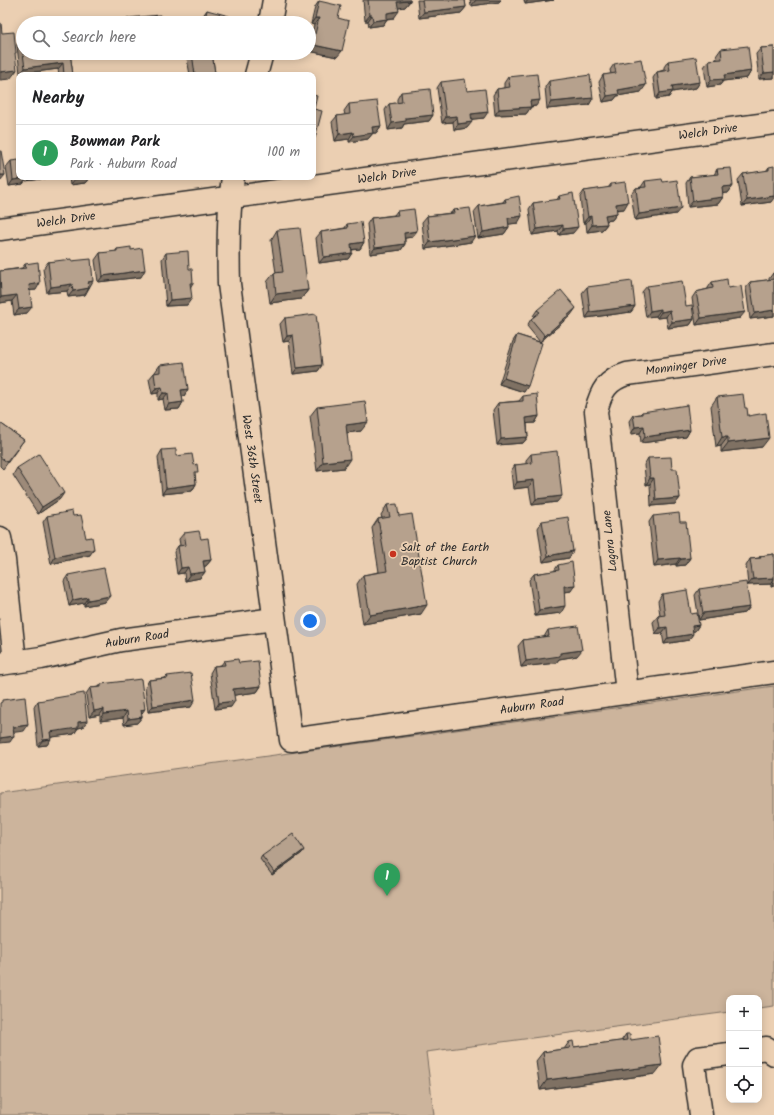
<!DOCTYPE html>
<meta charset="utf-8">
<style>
:root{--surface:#fff;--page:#f2f2f2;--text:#202124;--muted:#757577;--line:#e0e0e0;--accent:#c8321e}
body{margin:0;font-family:Kalam,sans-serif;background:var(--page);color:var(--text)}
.controls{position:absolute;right:12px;bottom:12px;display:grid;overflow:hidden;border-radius:8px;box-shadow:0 2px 10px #0003}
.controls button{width:36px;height:36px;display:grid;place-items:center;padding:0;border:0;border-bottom:1px solid var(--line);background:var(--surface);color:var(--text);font:20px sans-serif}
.you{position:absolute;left:310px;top:621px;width:14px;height:14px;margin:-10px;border:3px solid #fff;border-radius:50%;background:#1a73e8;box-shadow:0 0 0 6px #1a73e833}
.badge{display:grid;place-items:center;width:26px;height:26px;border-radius:50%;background:var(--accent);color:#fff;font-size:13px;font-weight:700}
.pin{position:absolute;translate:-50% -33px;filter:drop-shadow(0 1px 2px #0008)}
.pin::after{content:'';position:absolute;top:21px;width:14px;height:12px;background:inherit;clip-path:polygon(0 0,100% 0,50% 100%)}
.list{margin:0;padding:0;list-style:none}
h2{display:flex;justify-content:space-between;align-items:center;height:52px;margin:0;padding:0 16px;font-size:17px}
h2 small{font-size:13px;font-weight:400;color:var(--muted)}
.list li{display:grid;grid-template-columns:26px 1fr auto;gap:12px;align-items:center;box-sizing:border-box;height:56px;padding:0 16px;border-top:1px solid var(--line)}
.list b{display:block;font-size:15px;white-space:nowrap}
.list p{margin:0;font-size:13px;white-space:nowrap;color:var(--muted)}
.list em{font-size:13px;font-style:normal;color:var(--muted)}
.icon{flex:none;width:22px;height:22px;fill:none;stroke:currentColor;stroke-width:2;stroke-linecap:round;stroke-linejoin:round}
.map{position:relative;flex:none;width:774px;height:1115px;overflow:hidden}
.search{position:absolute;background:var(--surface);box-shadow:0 2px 10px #0003;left:16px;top:16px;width:300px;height:44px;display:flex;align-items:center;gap:10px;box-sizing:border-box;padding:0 14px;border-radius:22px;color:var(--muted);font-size:15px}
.panel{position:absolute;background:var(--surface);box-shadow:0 2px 10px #0003;left:16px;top:72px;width:300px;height:108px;border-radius:8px}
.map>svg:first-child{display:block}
.green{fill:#ccb49c;stroke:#7c7064}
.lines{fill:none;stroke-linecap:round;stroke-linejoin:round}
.minor-casing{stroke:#2b2b2b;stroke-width:25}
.minor{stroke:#ebcfb2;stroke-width:22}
.wall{fill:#9d8a79;stroke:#2b2b2b}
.shaded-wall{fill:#7f7163;stroke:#2b2b2b}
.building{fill:#b6a18d;stroke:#2b2b2b}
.poi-dot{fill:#c8321e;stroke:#ebcfb2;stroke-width:1.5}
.labels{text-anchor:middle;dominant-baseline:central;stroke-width:3.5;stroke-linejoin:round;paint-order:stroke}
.street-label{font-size:12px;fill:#2b2b2b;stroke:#ebcfb2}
.poi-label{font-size:12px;fill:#2b2b2b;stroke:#ebcfb2;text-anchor:start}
</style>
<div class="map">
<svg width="774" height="1115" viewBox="0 0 774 1115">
<rect width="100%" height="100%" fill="#ebcfb2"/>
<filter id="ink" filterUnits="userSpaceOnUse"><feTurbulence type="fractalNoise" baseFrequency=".025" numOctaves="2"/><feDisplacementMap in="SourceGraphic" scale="8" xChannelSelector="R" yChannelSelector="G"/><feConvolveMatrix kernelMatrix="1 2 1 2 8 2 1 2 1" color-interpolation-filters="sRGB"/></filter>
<g filter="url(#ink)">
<path class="green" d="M774 686V1006L759 1008V998H729V1012L426 1052 434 1115H0V793Z"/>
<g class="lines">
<defs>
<g id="minor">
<path d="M270 23 274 0"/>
<path d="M256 75 262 53"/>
<path d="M233 177C228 213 228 248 229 284L291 740 774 672"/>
<path d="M0 229 774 123"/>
<path d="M0 538 4 560 15 662"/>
<path d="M0 664 41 658 121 640 274 619"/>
<path d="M627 693 596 411C601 391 607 380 627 374L774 354"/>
<path d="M759 1049 767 1048 774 1054"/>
<path d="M701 1115 694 1065 698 1058 729 1054"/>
</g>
</defs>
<use href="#minor" class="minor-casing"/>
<use href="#minor" class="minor"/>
</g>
<g class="wall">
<path d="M363 0H410V1L405 7 398 8 394 18 387 19 383 25 369 27 368 21H365Z"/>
<path d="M417 0H465L466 7 461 13 419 18Z"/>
<path d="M470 0H501L499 2 471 6Z"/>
<path d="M524 0H554L525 4Z"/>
<path d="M319 1 338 18 337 57 309 51V33H312L314 25 311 24 315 7Z"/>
<path d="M207 10 227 23H201L202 17Z"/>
<path d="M128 18 161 23H125Z"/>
<path d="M21 39 70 53 73 75H59L58 69 20 74 17 45Z"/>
<path d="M774 47V78L759 79 756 54 761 48Z"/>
<path d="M721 49 751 71 747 78 723 81 720 85 707 87 704 67 709 60 717 59 716 56Z"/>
<path d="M186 53H212L215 73 214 75H190Z"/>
<path d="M668 61 700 82 696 88 672 92 669 97 656 99 653 78 657 72 664 70V67Z"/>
<path d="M614 64 641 92 617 96 614 100 603 102 599 82 603 75 611 74 610 70Z"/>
<path d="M508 77 536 106 531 107 526 114 495 115 493 95 497 89 504 88V83Z"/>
<path d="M549 81 593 98 589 105 547 109 545 87Z"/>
<path d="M441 82 467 91 484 118 472 119 467 128 454 130 453 122 442 123 437 88Z"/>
<path d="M401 92 433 115 429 121 404 124 402 128 388 130 385 110 389 104 397 103V99Z"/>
<path d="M349 104 381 126 376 133H373L368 139 349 142V139L335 141 332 122 337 116 345 115 344 111Z"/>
<path d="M11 161 19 177H51L50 178 25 181 23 184 9 186 6 167Z"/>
<path d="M769 167 771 202 742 206 738 180 743 174 766 171Z"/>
<path d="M717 169 733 186 728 193H722L723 197 718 204 688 207 686 183 690 177 714 175Z"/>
<path d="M58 177H90L85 183 70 185 69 178 59 179Z"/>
<path d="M645 181 676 214 635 220 631 194 636 188 641 187Z"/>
<path d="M611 184 624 209 616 210 617 213 612 220 606 221 607 224 602 230 587 232 586 223H583L580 197 584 191 608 188Z"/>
<path d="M559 196 573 233 559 235 558 231 532 235 529 209 533 203 557 200Z"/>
<path d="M505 199 518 223 508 224 509 227 504 234 478 238 474 212 479 206 503 202Z"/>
<path d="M453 210 471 242 425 249 422 222 427 216 451 213Z"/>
<path d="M397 211 412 237 405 238V244L401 250 370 254 367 224 371 218 394 215Z"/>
<path d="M347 224 364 242 360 249 352 250V253L348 259 319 263 316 238 321 232 345 228Z"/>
<path d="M277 230 308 290 301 299 270 303 267 282 274 273H276L271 240Z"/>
<path d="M117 249 131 250 141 277 98 282 95 260 100 253 115 252Z"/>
<path d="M166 253 189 269 193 283 191 286 187 305 166 306 162 259Z"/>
<path d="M71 261 89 287 85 295 68 297 67 291 47 293 43 269 48 262Z"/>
<path d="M25 264 36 290H30L27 313 14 315 12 301 0 303V271L22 268Z"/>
<path d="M774 272V316L750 319 746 288 750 282 768 280 773 273Z"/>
<path d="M712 282 728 288 740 318 696 325 692 298 696 292 708 289V288Z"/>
<path d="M647 286 686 306 694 319 690 325 668 328 666 317 657 318 656 316 646 317 642 292Z"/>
<path d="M587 287 635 306 631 312 586 318 582 293Z"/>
<path d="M537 310 571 315 540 342 524 392 499 384 513 341 517 335 540 342 527 326 531 319 534 317 533 316Z"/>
<path d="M285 318 322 365 318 371 293 374 289 341 283 342 280 324Z"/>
<path d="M160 365 188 389 184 396H182L183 402 179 409 165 410 163 399 158 400V393L152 394 149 379 154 373H155V372Z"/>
<path d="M523 396 539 416 535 423H527L528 437 523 443 497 445 493 410 498 403 519 401Z"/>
<path d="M717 397 745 408 762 447 721 452V446L716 447 711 406Z"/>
<path d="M317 407 361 431 347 433 344 468 317 471 310 416Z"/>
<path d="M642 412 690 430 686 437 641 443 640 433 631 434 629 421 633 415 640 414Z"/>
<path d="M0 423 24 440 3 469 0 466Z"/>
<path d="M162 450 176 456 195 475 196 484 192 491 162 494 158 457Z"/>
<path d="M531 454 557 502 532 505 529 487 513 489 511 471 515 465 526 464V460Z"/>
<path d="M648 458 672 469 680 498 675 504 651 506 650 484 646 485 644 465Z"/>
<path d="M17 468 60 499 38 514 13 475Z"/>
<path d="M387 505 399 516 421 614 363 624 357 584 363 575 379 572 372 528 378 519 382 518 381 515Z"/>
<path d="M47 516H73L90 555 51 564 43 522Z"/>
<path d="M653 516 680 522 690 558 685 565 676 566V564L654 567 649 522Z"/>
<path d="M542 521 569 558 543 562 538 528Z"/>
<path d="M184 533 201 539 211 560 206 566H204L205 572 200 578 185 581 184 573 177 574 174 552 178 546 180 545 179 539Z"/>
<path d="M774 554V586L771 587V584L748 585 746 566 750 559 759 558 760 556Z"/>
<path d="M558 565 571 591 564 592 561 613 535 616 529 580 534 574 554 571Z"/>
<path d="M68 575 105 602 84 606V603L69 606 64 581Z"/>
<path d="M699 589 750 607 745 613 699 620 695 595Z"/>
<path d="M662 594 691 614 699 625 695 631H693L689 640 664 644 662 633 655 634 653 622 658 616 660 615 658 601Z"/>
<path d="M548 630 577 656 559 659 556 663 521 667 518 646 523 640 544 637Z"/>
<path d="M224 661 239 663 261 686 257 692 234 695 231 707 215 709 210 673 214 666 221 665Z"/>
<path d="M167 676 191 707 148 712 145 687 149 680 165 678Z"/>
<path d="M101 684 141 714 142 717 137 723 124 725 123 718 100 721V715L89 717 86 694 90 688 99 687Z"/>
<path d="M38 701 83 727 78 728 74 734 51 737 47 745 38 746 34 707Z"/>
<path d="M302 853 272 875 260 859 262 856Z"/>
<path d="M626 1034 655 1074 540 1090 536 1061 543 1052 564 1049 569 1042 574 1047 621 1041Z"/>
</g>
<g class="shaded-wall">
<path d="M476 0H501L499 2 471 6Z"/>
<path d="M528 0H554L525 4Z"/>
<path d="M410 1 405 7 393 9 397 2Z"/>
<path d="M466 7 461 13 419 18 424 12Z"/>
<path d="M399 11 394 18 382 19 387 13Z"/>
<path d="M370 15H372L368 21H365Z"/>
<path d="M315 18H319L314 25 311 24Z"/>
<path d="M387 19 383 25 369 27 373 21Z"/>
<path d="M309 44 342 51 337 57 309 51Z"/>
<path d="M63 63 58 69 20 74 25 68Z"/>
<path d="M17 70 10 79 0 80V72Z"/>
<path d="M751 71 747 78 723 81 720 85 707 87 711 80 724 75Z"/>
<path d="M774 72V78L759 79 764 73Z"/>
<path d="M215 73 214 75H202Z"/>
<path d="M700 82 696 88 672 92 669 97 656 99 660 93 672 86Z"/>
<path d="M646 85 641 92 617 96 614 100 603 102 607 96 618 90Z"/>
<path d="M593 98 589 105 547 109 551 102Z"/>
<path d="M540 100 536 106 526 107 530 101Z"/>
<path d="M531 107 526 114 495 115 499 109Z"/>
<path d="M488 112 484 118 466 120 471 114Z"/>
<path d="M433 115 429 121 404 124 402 128 388 130 392 123 406 118Z"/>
<path d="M457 116 453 122 442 123 446 117Z"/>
<path d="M472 122 467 128 454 130 458 124Z"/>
<path d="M381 126 376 133H373L368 139 349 142 354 136 372 127Z"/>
<path d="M353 132 349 139 335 141 339 134Z"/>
<path d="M0 175H5L0 181Z"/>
<path d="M26 177H51L50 178 25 181 23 184 9 186 13 180Z"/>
<path d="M60 177H70L69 178 59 179Z"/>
<path d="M90 177 85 183 70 185 75 179Z"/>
<path d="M733 186 728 193 718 194 722 187Z"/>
<path d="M774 196V198L771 202 742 206 747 200Z"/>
<path d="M723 197 718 204 688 207 693 201Z"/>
<path d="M628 202 624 209 611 210 616 204Z"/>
<path d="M681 208 676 214 635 220 639 214Z"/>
<path d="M617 213 612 220 601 221 605 215Z"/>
<path d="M522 216 518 223 503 225 508 218Z"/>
<path d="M591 216 586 223H583L588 217Z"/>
<path d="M607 224 602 230 587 232 592 225Z"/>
<path d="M563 225 558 231 532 235 537 229Z"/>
<path d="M509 227 504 234 478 238 483 232Z"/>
<path d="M578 227 573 233 559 235 563 229Z"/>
<path d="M417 231 412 237 400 239 404 233Z"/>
<path d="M475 236 471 242 425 249 430 242Z"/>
<path d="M364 242 360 249 347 250 351 244Z"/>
<path d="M405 244 401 250 370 254 375 248Z"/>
<path d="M352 253 348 259 319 263 324 257Z"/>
<path d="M145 270 141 277 98 282 103 276Z"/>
<path d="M93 281 89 288 88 282Z"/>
<path d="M40 283 36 290 25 291 29 285Z"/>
<path d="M72 284 67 291 47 293 51 287Z"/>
<path d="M89 288 85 295 68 297 73 291Z"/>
<path d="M308 290 301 299 270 303 276 294Z"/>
<path d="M17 295 12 301 0 303V298L1 297Z"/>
<path d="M192 298 187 305 166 306 170 300Z"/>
<path d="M635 306 631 312 586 318 590 312Z"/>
<path d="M32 307 27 313 14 315 19 309Z"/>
<path d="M576 308 571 315 540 342 545 336Z"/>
<path d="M661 309 656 316 646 317 650 311Z"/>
<path d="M670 310 666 317 657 318 661 312Z"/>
<path d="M774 310V316L750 319 755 313Z"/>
<path d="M745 312 740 318 696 325 701 318Z"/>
<path d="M694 319 690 325 668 328 672 322Z"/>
<path d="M293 335 289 341 283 342 287 336Z"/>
<path d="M322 365 318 371 293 374 297 368Z"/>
<path d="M504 378 528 386 524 392 499 384Z"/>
<path d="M162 387 158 393 152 394 156 388Z"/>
<path d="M188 389 184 396 177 397 181 390Z"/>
<path d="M163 393H168L163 399 158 400Z"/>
<path d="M183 402 179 409 165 410 169 404Z"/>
<path d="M539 416 535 423 522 424 526 418Z"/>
<path d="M368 422 361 431 339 434 346 425Z"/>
<path d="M644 426 640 433 631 434 635 427Z"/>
<path d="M690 430 686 437 641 443 645 437Z"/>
<path d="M528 437 523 443 497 445 501 439Z"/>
<path d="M722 437H728L721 446 716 447Z"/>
<path d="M769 438 762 447 721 452 728 443Z"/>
<path d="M350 459 344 468 317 471 323 462Z"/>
<path d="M650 478H654L650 484 646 485Z"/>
<path d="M534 480 529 487 513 489 517 482Z"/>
<path d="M196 484 192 491 162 494 166 488Z"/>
<path d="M64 493 60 499 38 514 42 507Z"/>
<path d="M562 496 557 502 532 505 536 499Z"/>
<path d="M680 498 675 504 651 506 656 500Z"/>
<path d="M94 549 90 555 51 564 55 557Z"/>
<path d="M573 551 569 558 543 562 548 556Z"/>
<path d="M680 558 676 564 654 567 658 560Z"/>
<path d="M690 558 685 565 676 566 681 559Z"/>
<path d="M211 560 206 566 199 567 203 561Z"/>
<path d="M188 567 184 573 177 574 181 568Z"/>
<path d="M205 572 200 578 185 581 190 574Z"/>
<path d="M774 578V579L771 584 748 585 753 579Z"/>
<path d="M774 582V586L771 587Z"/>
<path d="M575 585 571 591 559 593 564 586Z"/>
<path d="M110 596 105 602 84 606 88 600Z"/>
<path d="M88 597 84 603 69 606 73 600Z"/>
<path d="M427 605 421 614 363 624 370 615Z"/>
<path d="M565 606 561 613 535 616 539 610Z"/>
<path d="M750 607 745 613 699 620 703 613Z"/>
<path d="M699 625 695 631 688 632 692 626Z"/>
<path d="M667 627 662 633 655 634 660 628Z"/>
<path d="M693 634 689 640 664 644 668 638Z"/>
<path d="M582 650 577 656 559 659 556 663 521 667 526 661 560 653Z"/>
<path d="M261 686 257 692 229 696 233 689Z"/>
<path d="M195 700 191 707 148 712 153 706Z"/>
<path d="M235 701 231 707 215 709 219 703Z"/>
<path d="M104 709 100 715 89 717 94 711Z"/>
<path d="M145 709 140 716 141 710Z"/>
<path d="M127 711 123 718 100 721 104 714Z"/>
<path d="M142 717 137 723 124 725 128 719Z"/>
<path d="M87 721 83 727 78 728 74 734 46 738 50 732 78 722Z"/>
<path d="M28 725 24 731 9 733 13 727Z"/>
<path d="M14 736 10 742 0 743V738Z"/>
<path d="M51 739 47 745 38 746 43 740Z"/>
<path d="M304 850 302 853 272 875 274 872Z"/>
<path d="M662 1065 655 1074 540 1090 547 1080Z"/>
</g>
<g class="building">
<path d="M368 0H410V1L397 2 399 11 387 13V19L373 21 372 15H370Z"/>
<path d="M422 0H465L466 7 424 12Z"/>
<path d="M319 1 341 6 338 18 349 21 342 51 309 44V33L315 34 319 18H315Z"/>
<path d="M207 10 229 16 227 23H204Z"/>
<path d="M160 15 161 23H129L128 18Z"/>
<path d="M117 20V23H96Z"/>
<path d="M0 23H1L2 33 14 32 16 53H15L17 70 0 72Z"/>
<path d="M23 38V53H70L73 75H64L63 63 25 68 21 39Z"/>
<path d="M748 46 751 71 724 75 725 79 711 80 709 60 722 59 721 49Z"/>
<path d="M774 47V72L764 73 761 48Z"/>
<path d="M192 53H212L215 73 202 75H195Z"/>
<path d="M696 57 700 82 672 86 673 91 660 93 657 72 670 70 668 61Z"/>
<path d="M641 59 646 85 618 90 619 94 607 96 603 75 616 73 614 64Z"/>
<path d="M537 74 540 100 530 101 531 107 499 109 497 89 510 87 508 77Z"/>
<path d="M590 75 593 98 551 102 549 81Z"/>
<path d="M465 79 467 91 485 89 488 112 471 114 472 122 458 124 457 116 446 117 441 82Z"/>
<path d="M430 89 433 115 406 118V121L392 123 389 104 402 102 401 92Z"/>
<path d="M313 95 317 96 314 109 322 111 315 138H313Z"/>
<path d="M377 101 381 126 372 127 373 133 354 136 353 132 339 134 337 116 350 114 349 104Z"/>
<path d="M0 151H1L5 175H0Z"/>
<path d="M19 160V177H28V178L13 180 11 161Z"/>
<path d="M774 166V196L747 200 743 174 769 170V167Z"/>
<path d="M731 168 733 186 722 187 723 197 693 201 690 177 718 174 717 169Z"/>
<path d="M75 177H89L75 179Z"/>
<path d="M662 179 663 182 677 180 681 208 639 214 636 188 646 187 645 181Z"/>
<path d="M625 182 628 202 616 204 617 213 605 215 607 224 592 225 591 216 588 217 584 191 611 187V184Z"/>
<path d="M573 193 578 227 563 229V225L537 229 533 203 560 199 559 196Z"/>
<path d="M519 196 522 216 508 218 509 227 483 232 479 206 506 202 505 199Z"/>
<path d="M470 208 475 236 430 242 427 216 454 213 453 210Z"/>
<path d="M414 209 417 231 404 233 405 244 375 248 371 218 398 215 397 211Z"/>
<path d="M361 222 364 242 351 244 352 253 324 257 321 232 348 228 347 224Z"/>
<path d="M300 228 308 290 276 294 274 273 283 272 277 230Z"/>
<path d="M131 247V250L142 248 145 270 103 276 100 253 117 251V249Z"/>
<path d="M188 251 189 269H192L193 283H190L192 298 170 300 166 253Z"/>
<path d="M71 259V261L91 259 93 281 88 282 89 288 73 291 72 284 51 287 48 262Z"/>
<path d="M38 262 40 283 29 285 32 307 19 309 17 295 1 297 0 271 26 268 25 264Z"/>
<path d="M774 272V310L755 313 750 282 774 279 773 273Z"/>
<path d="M727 279 728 288 741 286 745 312 701 318 696 292 713 288 712 282Z"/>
<path d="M632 281 635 306 590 312 587 287Z"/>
<path d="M682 281 686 306 692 305 694 319 672 322 670 310 661 312V309L650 311 647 286Z"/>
<path d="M561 290 576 308 545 336 531 319 540 312 537 310Z"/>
<path d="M316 314 322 365 297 368 293 335 287 336 285 318Z"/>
<path d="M517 335 542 343 528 386 504 378Z"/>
<path d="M184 362 188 389 181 390 183 402 169 404 168 393H163L162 387 156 388 154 373 160 372V365Z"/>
<path d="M537 394 539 416 526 418 528 437 501 439 498 403 523 401V396Z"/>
<path d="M743 394 745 408H747L748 416 766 413 769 438 728 443V437H722L717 397Z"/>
<path d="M365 401 368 422 346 425 350 459 323 462 317 407Z"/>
<path d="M687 405 690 430 645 437 644 426 635 427 633 415 642 414V412Z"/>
<path d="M0 423 24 440 7 462 0 457Z"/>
<path d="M176 449V456L192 454 194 465 197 464 198 472H195L196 484 166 488 162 450Z"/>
<path d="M557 451 562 496 536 499 534 480 517 482 515 465 532 463 531 454Z"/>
<path d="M39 454 64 493 42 507 17 468Z"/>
<path d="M671 457 672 469H677L680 498 656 500 654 478H650L648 458Z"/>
<path d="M397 504 399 516 412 514 427 605 370 615 363 575 387 571 378 519 390 517 387 505Z"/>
<path d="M72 511 73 516 81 515 86 538 92 537 94 549 55 557 47 516Z"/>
<path d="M679 513 680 522H686L690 558 681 559 680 558 658 560 653 516Z"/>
<path d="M568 517 573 551 548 556 542 521Z"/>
<path d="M199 531 201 539 208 538 211 560 203 561 205 572 190 574 188 567 181 568 178 546 186 545 184 533Z"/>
<path d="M774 554V578L753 579 750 559 761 558 760 556Z"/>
<path d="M572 562 575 585 564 586 565 606 539 610 534 574 559 570 558 565Z"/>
<path d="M104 568 110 596 88 600V597L73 600 68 575Z"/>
<path d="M746 582 750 607 703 613 699 589Z"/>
<path d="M687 590 691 614 697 613 699 625 692 626 693 634 668 638 667 627 660 628 658 616 665 615 662 594Z"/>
<path d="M578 626 582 650 560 653V656L526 661 523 640 549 636 548 630Z"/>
<path d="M238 659 239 663 258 661 261 686 233 689 235 701 219 703 214 666 225 665 224 661Z"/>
<path d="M191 673 195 700 153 706 149 680 168 678 167 676Z"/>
<path d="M141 679 145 709 141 710 142 717 128 719 127 711 104 714V709L94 711 90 688 101 687V684Z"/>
<path d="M84 693 87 721 78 722V728L50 732 51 739 43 740 38 701Z"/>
<path d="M25 697 28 725 13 727 14 736 0 738V703L2 702V700Z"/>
<path d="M293 834 304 850 274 872 262 856Z"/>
<path d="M626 1034H630L631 1040 658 1036 662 1065 547 1080 543 1052 570 1048 569 1042 573 1041 574 1047 627 1040Z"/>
</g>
</g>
<circle class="poi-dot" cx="393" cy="554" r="4"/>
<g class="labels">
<g class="street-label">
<text transform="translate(708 132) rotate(-8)">Welch Drive</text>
<text transform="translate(387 176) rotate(-8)">Welch Drive</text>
<text transform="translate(66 220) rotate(-8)">Welch Drive</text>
<text transform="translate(686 366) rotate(-8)">Monninger Drive</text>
<text transform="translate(252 459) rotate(82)">West 36th Street</text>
<text transform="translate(610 541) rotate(-96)">Lagora Lane</text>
<text transform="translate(137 639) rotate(-9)">Auburn Road</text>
<text transform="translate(532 706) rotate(-8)">Auburn Road</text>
</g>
<g class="poi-label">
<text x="401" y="547">Salt of the Earth<tspan x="401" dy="14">Baptist Church</tspan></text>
</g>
</g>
</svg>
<div class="controls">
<button>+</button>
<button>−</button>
<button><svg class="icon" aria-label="locate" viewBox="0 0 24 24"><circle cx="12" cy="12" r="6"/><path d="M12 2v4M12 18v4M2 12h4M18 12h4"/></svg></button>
</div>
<div class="you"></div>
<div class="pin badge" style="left:387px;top:896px;background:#2e9e5b">1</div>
<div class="search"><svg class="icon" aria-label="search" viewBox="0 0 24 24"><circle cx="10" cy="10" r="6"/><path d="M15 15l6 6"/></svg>Search here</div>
<section class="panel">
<h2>Nearby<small></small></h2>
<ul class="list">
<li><span class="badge" style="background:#2e9e5b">1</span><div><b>Bowman Park</b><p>Park · Auburn Road</p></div><em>100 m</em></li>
</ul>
</section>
</div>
